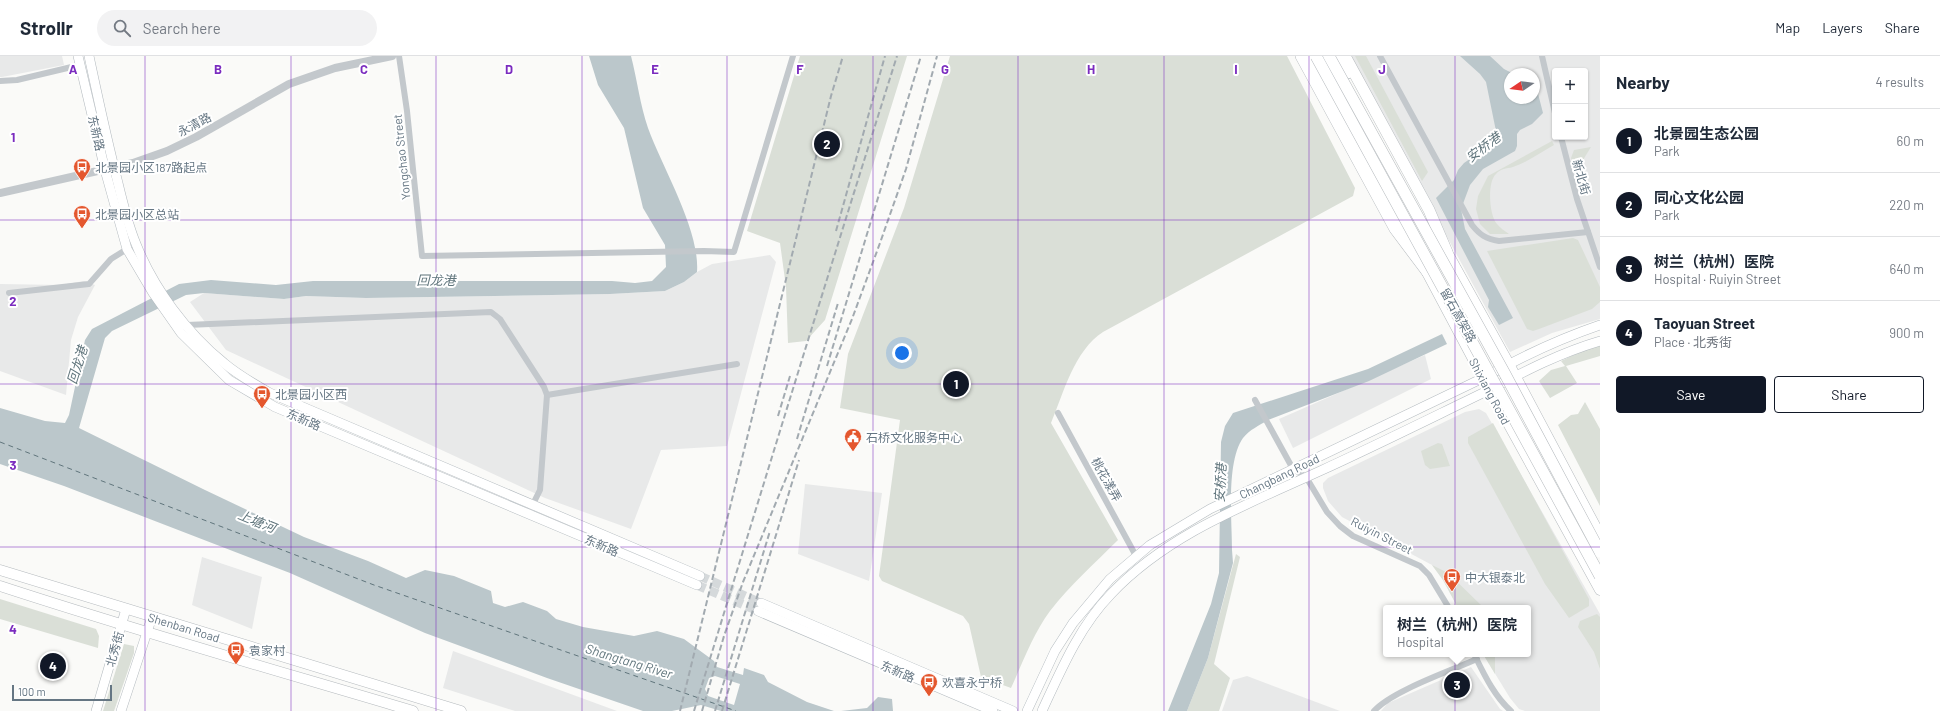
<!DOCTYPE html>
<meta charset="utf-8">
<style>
:root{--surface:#fff;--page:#f2f2f3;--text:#1f2937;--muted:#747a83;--line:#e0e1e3;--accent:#111827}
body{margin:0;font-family:Barlow,"Noto Sans SC",sans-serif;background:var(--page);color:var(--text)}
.controls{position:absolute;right:12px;top:12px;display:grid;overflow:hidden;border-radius:4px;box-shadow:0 1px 3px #0004}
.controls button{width:36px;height:36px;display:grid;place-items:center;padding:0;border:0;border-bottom:1px solid var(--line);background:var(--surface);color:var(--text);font:20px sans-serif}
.compass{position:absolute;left:1504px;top:12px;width:36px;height:36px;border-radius:50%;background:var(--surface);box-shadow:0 1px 3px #0004;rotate:257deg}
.scale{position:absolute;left:12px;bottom:10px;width:100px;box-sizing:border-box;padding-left:4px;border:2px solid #657683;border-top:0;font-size:11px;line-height:14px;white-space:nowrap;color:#657683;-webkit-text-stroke:3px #fff;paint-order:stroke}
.you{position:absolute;left:902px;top:297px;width:14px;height:14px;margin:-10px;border:3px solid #fff;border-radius:50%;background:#1a73e8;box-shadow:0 0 0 6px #1a73e833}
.badge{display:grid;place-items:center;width:26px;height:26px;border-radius:50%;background:var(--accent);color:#fff;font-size:13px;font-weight:700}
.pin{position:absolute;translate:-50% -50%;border:2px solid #fff;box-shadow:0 1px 4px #0006}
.popup{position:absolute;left:1383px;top:549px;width:148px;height:52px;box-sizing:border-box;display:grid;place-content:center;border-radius:4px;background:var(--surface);filter:drop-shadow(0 1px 3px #0005);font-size:13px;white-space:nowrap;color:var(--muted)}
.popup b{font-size:15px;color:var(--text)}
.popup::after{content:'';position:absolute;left:50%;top:100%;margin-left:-8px;border:8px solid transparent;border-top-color:var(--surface)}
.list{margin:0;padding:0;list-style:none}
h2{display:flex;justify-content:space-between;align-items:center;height:52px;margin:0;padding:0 16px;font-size:17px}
h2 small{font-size:13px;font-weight:400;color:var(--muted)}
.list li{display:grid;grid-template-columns:26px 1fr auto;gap:12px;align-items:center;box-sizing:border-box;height:64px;padding:0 16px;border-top:1px solid var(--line)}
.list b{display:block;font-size:15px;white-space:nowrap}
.list p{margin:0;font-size:13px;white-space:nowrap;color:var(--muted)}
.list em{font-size:13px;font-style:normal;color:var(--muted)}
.actions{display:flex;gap:8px;padding:12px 16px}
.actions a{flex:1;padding:9px 0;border:1px solid var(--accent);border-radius:4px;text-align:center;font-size:14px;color:var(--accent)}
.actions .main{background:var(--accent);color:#fff}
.icon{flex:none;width:22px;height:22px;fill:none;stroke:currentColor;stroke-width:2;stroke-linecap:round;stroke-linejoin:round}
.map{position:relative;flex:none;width:1600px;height:655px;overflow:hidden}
header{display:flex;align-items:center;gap:24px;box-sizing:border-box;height:56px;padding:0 20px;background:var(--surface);border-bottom:1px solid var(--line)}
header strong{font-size:19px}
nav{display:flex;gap:22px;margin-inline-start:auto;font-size:14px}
.search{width:280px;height:36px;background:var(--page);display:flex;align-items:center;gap:10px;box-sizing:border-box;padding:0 14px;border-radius:22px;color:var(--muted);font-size:15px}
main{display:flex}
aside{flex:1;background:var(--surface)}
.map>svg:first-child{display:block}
.built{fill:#e8e9e9;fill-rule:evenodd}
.green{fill:#dadfd7}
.water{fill:#bbc7cb;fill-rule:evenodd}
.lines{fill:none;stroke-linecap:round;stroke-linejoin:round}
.ferry{stroke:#60757c;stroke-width:1;stroke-dasharray:5 4;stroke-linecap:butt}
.secondary-tunnel{stroke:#d5d9db;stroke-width:9;stroke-dasharray:9 4.5;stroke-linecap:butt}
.secondary-casing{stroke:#b3babf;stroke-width:10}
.primary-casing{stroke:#b5babe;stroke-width:11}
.trunk-casing{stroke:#b4b9bd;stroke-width:12}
.minor{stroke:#c3c8cc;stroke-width:6}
.tertiary{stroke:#c3c8cc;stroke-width:8}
.secondary{stroke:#fff;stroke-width:9}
.primary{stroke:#fff;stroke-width:10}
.trunk{stroke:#fff;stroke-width:11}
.rail{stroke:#a2aab0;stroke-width:2;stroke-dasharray:6 3;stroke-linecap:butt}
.trunk-bridge-casing{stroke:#b4b9bd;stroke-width:12;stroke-linecap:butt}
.trunk-bridge{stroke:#fff;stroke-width:11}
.grid{fill:none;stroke:#7b2cbf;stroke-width:1;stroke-opacity:0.55}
.labels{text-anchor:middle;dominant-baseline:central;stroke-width:4;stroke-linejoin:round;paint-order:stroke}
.street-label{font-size:12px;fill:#657683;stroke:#fff}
.poi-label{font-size:12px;fill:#657683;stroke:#fff;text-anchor:start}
.water-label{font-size:13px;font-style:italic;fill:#60757c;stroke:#fff}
.grid-label{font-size:13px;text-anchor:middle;font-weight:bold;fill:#7b2cbf;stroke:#fff;stroke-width:4;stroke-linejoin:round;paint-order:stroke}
</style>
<header>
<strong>Strollr</strong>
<div class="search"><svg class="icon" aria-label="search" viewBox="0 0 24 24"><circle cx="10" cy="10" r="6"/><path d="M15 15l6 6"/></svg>Search here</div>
<nav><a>Map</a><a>Layers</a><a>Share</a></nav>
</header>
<main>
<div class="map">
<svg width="1600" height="655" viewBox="0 0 1600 655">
<rect width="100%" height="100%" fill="#fafaf8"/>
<g class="built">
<path d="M0 0H62L64 9 2 21H0Z"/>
<path d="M1348 0H1600V263L1552 277 1510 296ZM1555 15H1585V81H1555ZM1510 18H1534V42H1510Z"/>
<path d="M770 199 776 206 727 390 661 394 631 473 545 442 226 294 190 246 204 237 284 243 306 240 366 242 610 238 665 235 684 226 697 216 712 208Z"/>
<path d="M84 225 95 229 78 261 71 284 66 339 0 315V228L61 229Z"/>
<path d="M1425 299 1431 323 1293 392 1279 363Z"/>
<path d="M1479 353 1486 357 1600 558V655H1525L1519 653 1510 642 1483 598H1528V552H1458L1443 524 1432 509 1342 461 1328 445 1323 432V427L1328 422 1465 356Z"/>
<path d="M805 428 882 437 869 525 798 498Z"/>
<path d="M202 501 262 521 252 573 192 549Z"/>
<path d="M453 595 617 655H515L443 632Z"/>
<path d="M1471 611 1500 653 1503 655H1381L1388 647Z"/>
<path d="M1247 620 1340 655H1222L1233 624Z"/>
</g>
<g class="green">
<path d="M800 0H907L825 264 806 285 788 287 786 231 780 187 747 175Z"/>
<path d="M950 0H1287L1355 132 1353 140 1103 276C1074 295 1064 336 1051 367L1118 484C1095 507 1070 529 1050 555 1033 578 1023 606 1011 632L981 621 969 568 963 560 882 525 879 520 900 364 840 352 848 298 904 152Z"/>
<path d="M1355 0H1366L1428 116 1422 125Z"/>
<path d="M1552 85 1554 89C1541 96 1526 107 1513 111 1506 113 1501 112 1496 118 1487 126 1489 159 1497 168 1500 172 1505 175 1509 178H1490L1480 168 1476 153 1478 140 1488 120Z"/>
<path d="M1591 91 1575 117 1571 102 1574 94Z"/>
<path d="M1573 182 1578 184 1600 231V246L1592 253 1539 273 1533 275 1527 273 1487 195Z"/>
<path d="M1600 289V300L1566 310 1577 327 1550 342 1539 325 1551 314 1565 310 1561 305 1580 296Z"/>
<path d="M1585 346 1600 373V450L1558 369 1571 359 1578 358Z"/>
<path d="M1493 367 1589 543V550L1569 562 1545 528 1468 387V381Z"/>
<path d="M1438 387 1442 388 1450 410 1430 413 1425 409 1421 395Z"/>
<path d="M1236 498 1240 501 1214 608 1230 622 1219 655H1187L1208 602Z"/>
<path d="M1432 509 1448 517 1484 552H1458L1443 524Z"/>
<path d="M0 543 96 573 99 580 98 592 0 563Z"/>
<path d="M1597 558 1600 561V613L1594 596 1578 571 1580 565Z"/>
<path d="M124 588 134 590V597L114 655H103Z"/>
<path d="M1483 598H1495V618Z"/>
</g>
<g class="water">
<path d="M589 0H631C637 23 640 49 648 72 663 113 700 174 697 216L684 226 665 235 610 238 366 242 306 240 284 243 204 237 186 239 112 275 105 282 79 372 205 434 304 481 368 505 406 522 425 514 454 520 491 535 493 547 505 551 523 546 547 555 556 563 583 571 634 580 657 575 684 583 714 605 717 611 743 619 744 612 764 619 768 626 807 646 834 655H721L701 649 672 655H643L547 622 425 577 290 517 64 430 0 408V352L45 365 65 367 69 359 85 284 92 273 179 228 211 224 276 229 313 225H612L635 227 652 225 666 211 665 189 643 152 624 72 598 29ZM715 620 740 628 734 649 708 640 705 633 709 622Z"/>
<path d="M1460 0H1490L1504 13 1510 16 1530 18H1510V42H1534V22L1543 57 1532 68 1520 74 1517 78V90L1515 95 1483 113 1470 129 1461 153 1465 173 1513 262 1499 269 1488 251 1489 244 1436 142 1454 124 1458 114 1464 107 1496 85 1497 80 1486 26 1480 18Z"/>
<path d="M1442 278 1447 288 1369 325 1268 364C1260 369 1249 374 1243 382 1226 406 1232 464 1232 494L1233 507 1208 602 1187 655H1168L1211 548 1219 517 1221 386 1225 370 1233 357 1368 313Z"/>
<path d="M878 641 892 643 893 655H841L867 652Z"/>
</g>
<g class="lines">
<path class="ferry" d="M0 386 374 529 736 655"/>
<g class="secondary-tunnel">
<path d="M700 520 761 547"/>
<path d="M697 529 758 555"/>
</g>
<defs>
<g id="secondary">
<path d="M78 0 105 114 127 193 153 237 181 277 229 324 275 351 697 529"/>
<path d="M89 0C98 42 107 85 118 127 123 148 128 169 136 188 154 233 187 277 224 307 238 319 254 328 270 337L700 520"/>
<path d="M1310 0 1347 71"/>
<path d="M1339 0 1348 18"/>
<path d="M761 547 1013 655"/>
<path d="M758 555 993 655"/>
<path d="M96 655 126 553"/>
<path d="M121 655 152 561"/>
<path d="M1027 655 1055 595 1073 567 1110 523 1150 489 1210 453 1483 322C1521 301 1559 283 1600 269"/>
<path d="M1042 655C1061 614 1079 571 1111 538 1168 478 1246 449 1320 415 1377 389 1433 361 1489 334 1525 315 1562 296 1600 285"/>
</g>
<g id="primary">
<path d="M1347 71 1416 195"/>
<path d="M1447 196 1509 308 1600 479"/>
<path d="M1424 211 1483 322 1600 534"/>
<path d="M0 514 461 655"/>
<path d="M0 530C137 575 275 614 413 655"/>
</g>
<g id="trunk">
<path d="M1301 0 1395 173 1428 217"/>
<path d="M1345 0 1429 154 1447 196"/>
</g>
</defs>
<use href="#secondary" class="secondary-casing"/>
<use href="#primary" class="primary-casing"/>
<use href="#trunk" class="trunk-casing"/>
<g class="minor">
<path d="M399 0 407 55 422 200 704 195 734 196 793 0"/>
<path d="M1380 0 1472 169C1480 179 1486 183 1499 185L1588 176"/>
<path d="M1542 0 1555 57"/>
<path d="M0 25 17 24 80 9"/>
<path d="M1561 81 1577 143 1600 211"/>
<path d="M9 237 89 228 111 203 127 193"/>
<path d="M187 269 491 256 500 263 544 331 547 339 540 434 528 458"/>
<path d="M547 339 737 308"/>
<path d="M1255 344 1293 413 1306 421 1327 456 1340 470 1353 480 1420 510 1429 519 1449 552"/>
<path d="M1058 357 1136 500"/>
<path d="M1474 598C1484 618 1494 640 1511 655"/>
<path d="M1374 655C1392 635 1450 615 1477 603"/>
</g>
<path class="tertiary" d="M0 137 133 107 167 95 196 81 289 28 335 12 392 0"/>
<use href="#secondary" class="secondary"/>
<use href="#primary" class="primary"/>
<use href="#trunk" class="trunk"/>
<g class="rail">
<path d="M836 175 885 0"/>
<path d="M827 310 921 0"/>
<path d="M778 360 790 320"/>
<path d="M797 383 838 247"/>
<path d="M680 655 831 40 843 0"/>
<path d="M694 655C761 436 828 218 897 0"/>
<path d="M702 655 724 580 743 526 852 263 880 187 906 113 937 0"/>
<path d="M715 655 770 475"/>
<path d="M722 655 799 404"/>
</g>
<defs>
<g id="trunk-bridge">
<path d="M1316 0 1600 520"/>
<path d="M1329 0 1505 318 1600 496"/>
</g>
</defs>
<use href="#trunk-bridge" class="trunk-bridge-casing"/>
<use href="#trunk-bridge" class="trunk-bridge"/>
</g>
<path class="grid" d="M145 0V655M291 0V655M436 0V655M582 0V655M727 0V655M873 0V655M1018 0V655M1164 0V655M1309 0V655M1455 0V655M0 164H1600M0 328H1600M0 491H1600"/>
<defs>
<symbol id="bus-pin" viewBox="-11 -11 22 30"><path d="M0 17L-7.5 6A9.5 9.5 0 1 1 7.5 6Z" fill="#e4572e" stroke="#fff"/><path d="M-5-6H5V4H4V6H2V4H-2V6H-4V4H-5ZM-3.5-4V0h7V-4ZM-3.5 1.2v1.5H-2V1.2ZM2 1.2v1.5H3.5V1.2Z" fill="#fff"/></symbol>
<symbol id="civic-pin" viewBox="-11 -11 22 30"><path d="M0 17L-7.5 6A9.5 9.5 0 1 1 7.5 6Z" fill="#e4572e" stroke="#fff"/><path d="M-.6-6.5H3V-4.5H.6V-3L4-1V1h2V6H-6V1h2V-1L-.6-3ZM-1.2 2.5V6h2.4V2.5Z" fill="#fff"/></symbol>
</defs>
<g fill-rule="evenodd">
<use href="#bus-pin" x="72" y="101" width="20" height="27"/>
<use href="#bus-pin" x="72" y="148" width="20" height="27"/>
<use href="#bus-pin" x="252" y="328" width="20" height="27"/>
<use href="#civic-pin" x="843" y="371" width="20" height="27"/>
<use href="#bus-pin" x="1442" y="511" width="20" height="27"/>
<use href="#bus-pin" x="226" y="584" width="20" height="27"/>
<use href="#bus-pin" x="919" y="616" width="20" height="27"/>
</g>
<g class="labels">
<g class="street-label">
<text transform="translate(194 68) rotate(-28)">永清路</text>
<text transform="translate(97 77) rotate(77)">东新路</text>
<text transform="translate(401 101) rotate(-96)">Yongchao Street</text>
<text transform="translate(1582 121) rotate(74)">新北街</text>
<text transform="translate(1459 259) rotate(61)">留石高架路</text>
<text transform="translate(1490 335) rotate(62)">Shixiang Road</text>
<text transform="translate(304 363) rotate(23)">东新路</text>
<text transform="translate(1279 420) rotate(-26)">Changbang Road</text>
<text transform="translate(1107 423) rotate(61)">桃花漾弄</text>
<text transform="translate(1382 479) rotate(27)">Ruiyin Street</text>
<text transform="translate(602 489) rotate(23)">东新路</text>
<text transform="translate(184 571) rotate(17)">Shenban Road</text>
<text transform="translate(114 593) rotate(-74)">北秀街</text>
<text transform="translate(898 615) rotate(23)">东新路</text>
</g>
<g class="poi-label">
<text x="95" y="111">北景园小区187路起点</text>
<text x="95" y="158">北景园小区总站</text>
<text x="275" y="338">北景园小区西</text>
<text x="866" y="381">石桥文化服务中心</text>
<text x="1465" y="521">中大银泰北</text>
<text x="249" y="594">袁家村</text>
<text x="942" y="626">欢喜永宁桥</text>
</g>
<g class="water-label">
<text transform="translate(1483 91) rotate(-37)">安桥港</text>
<text x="436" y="224">回龙港</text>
<text transform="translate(77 309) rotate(-73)">回龙港</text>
<text transform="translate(1220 427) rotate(-87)">安桥港</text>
<text transform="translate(257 465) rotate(22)">上塘河</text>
<text transform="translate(629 605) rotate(17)">Shangtang River</text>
</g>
</g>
<g class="grid-label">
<text x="73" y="18">A</text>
<text x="218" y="18">B</text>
<text x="364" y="18">C</text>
<text x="509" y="18">D</text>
<text x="655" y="18">E</text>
<text x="800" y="18">F</text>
<text x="945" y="18">G</text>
<text x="1091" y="18">H</text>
<text x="1236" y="18">I</text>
<text x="1382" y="18">J</text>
<text x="13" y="86">1</text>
<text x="13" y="250">2</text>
<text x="13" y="414">3</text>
<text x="13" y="578">4</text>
</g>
</svg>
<div class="controls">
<button>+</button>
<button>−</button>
</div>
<svg class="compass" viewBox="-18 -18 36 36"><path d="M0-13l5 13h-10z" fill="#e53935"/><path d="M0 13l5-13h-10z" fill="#747a83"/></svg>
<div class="scale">100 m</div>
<div class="you"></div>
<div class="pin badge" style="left:956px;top:328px">1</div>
<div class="pin badge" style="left:827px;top:88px">2</div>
<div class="pin badge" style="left:1457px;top:629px">3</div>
<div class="popup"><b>树兰（杭州）医院</b>Hospital</div>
<div class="pin badge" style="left:53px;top:610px">4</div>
</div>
<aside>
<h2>Nearby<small>4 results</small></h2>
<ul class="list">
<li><span class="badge">1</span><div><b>北景园生态公园</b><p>Park</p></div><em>60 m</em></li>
<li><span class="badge">2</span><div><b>同心文化公园</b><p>Park</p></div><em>220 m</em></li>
<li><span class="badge">3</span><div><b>树兰（杭州）医院</b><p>Hospital · Ruiyin Street</p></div><em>640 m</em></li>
<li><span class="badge">4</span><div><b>Taoyuan Street</b><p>Place · 北秀街</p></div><em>900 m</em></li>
</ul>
<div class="actions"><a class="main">Save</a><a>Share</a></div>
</aside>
</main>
